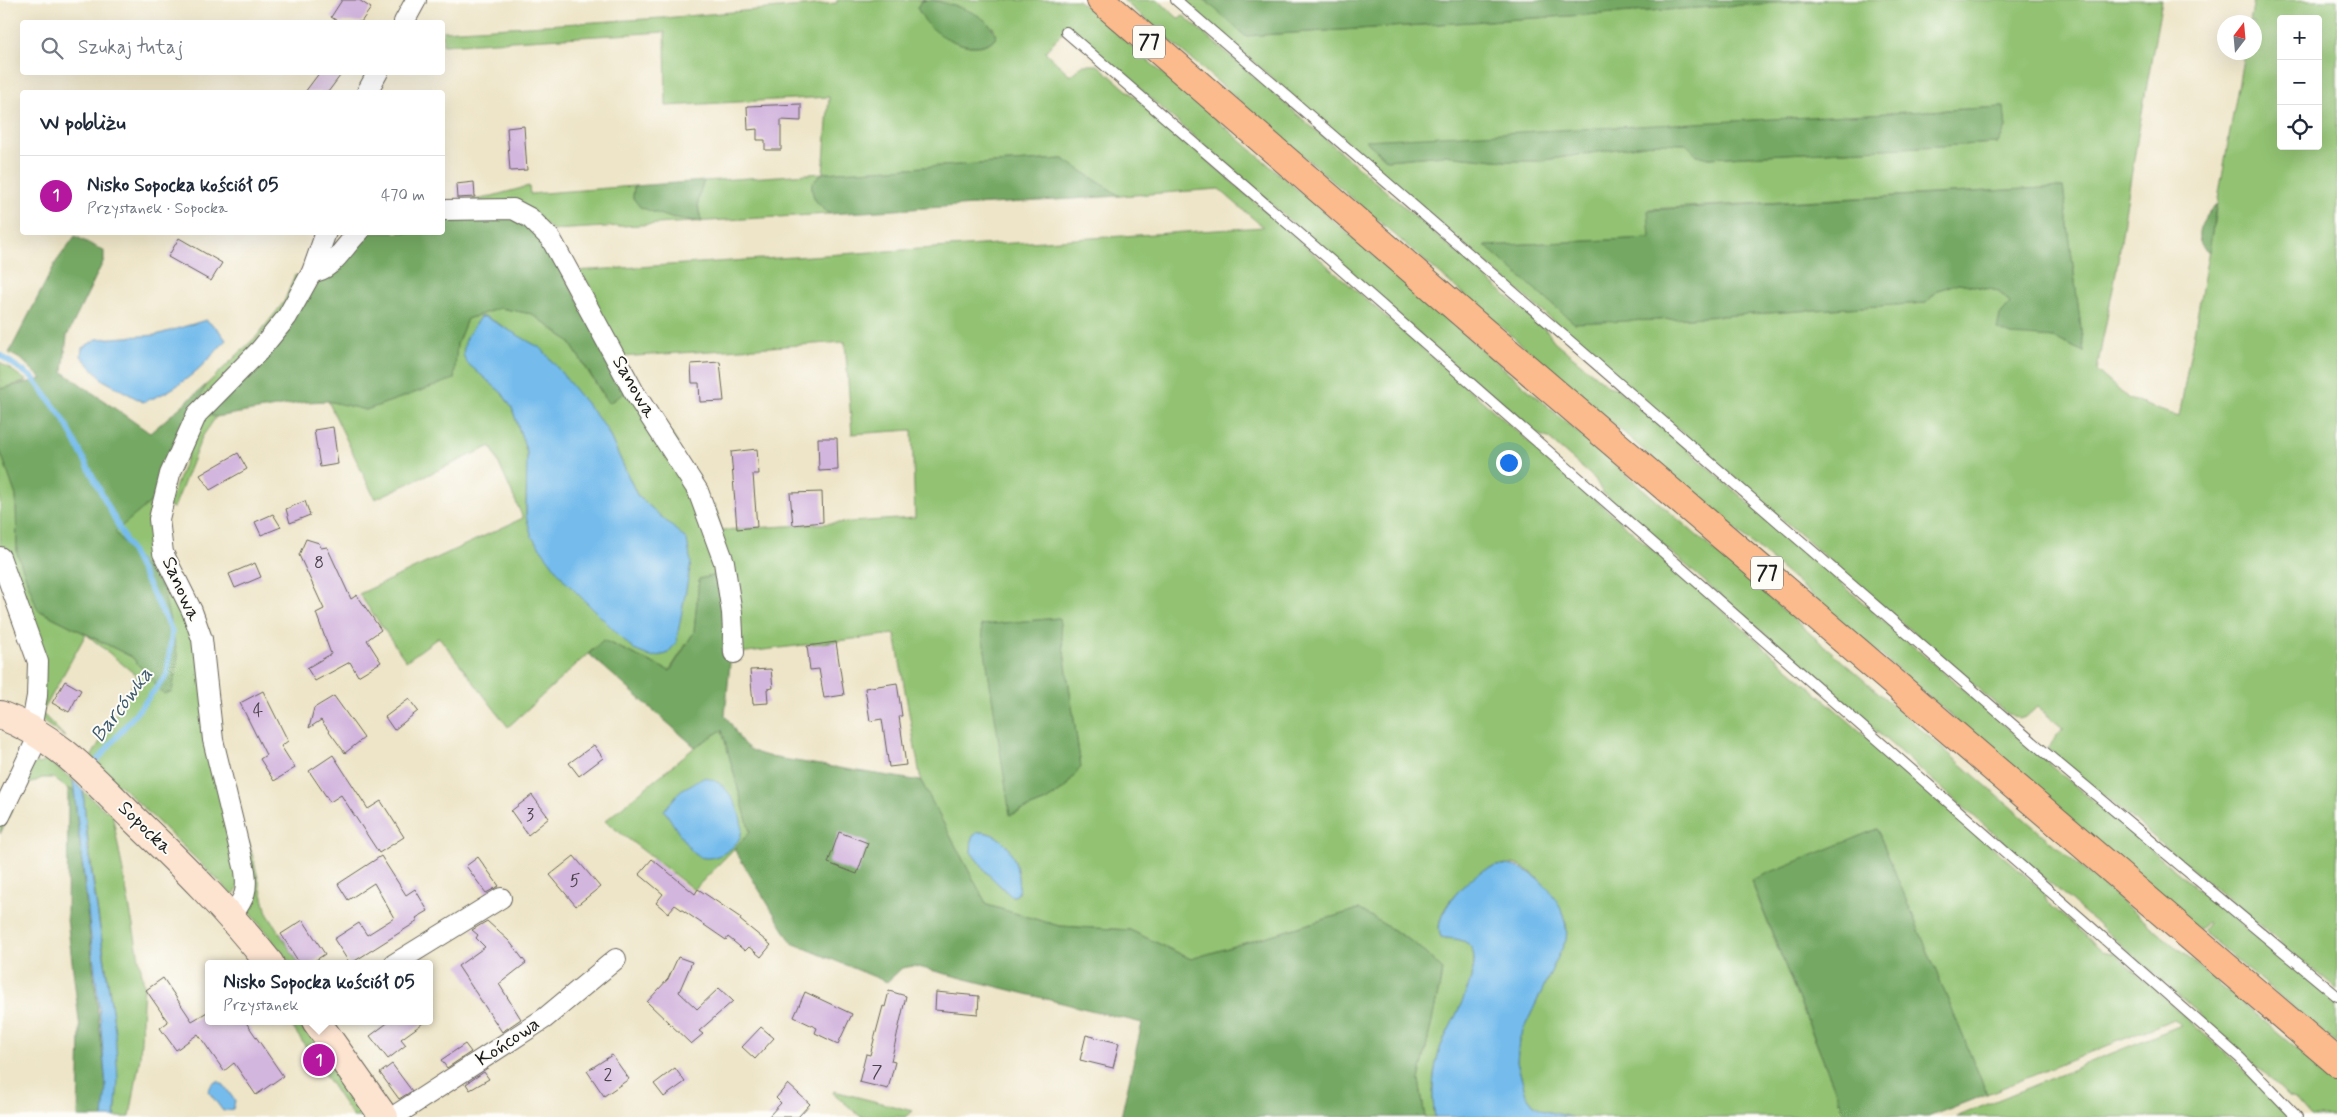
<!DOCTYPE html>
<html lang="pl">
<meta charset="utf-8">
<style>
:root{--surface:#fff;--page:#f6f6f7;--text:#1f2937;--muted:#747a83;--line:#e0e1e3;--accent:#b5179e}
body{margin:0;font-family:Mynerve,sans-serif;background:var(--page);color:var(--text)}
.controls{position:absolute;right:15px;top:15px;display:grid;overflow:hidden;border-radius:5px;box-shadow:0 5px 20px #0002}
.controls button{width:45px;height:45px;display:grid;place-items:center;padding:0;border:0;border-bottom:1px solid var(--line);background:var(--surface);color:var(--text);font:25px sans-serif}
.compass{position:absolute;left:2217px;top:15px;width:45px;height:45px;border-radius:50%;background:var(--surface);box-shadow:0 5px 20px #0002;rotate:16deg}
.you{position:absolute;left:1508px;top:462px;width:18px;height:18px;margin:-12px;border:4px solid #fff;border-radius:50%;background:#1a73e8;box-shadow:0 0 0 8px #1a73e833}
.badge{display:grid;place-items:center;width:32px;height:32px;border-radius:50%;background:var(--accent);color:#fff;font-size:16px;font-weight:700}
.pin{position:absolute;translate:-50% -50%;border:2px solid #fff;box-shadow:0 1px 5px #0006}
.popup{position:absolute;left:205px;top:960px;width:228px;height:65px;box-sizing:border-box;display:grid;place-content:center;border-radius:5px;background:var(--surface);filter:drop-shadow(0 1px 4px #0005);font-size:16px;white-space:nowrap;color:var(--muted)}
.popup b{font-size:19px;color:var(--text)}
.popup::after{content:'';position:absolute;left:50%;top:100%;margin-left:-10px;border:10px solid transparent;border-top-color:var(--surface)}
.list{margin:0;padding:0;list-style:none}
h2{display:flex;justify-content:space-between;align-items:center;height:65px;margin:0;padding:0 20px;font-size:21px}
h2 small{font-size:16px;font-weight:400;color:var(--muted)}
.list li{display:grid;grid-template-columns:32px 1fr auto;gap:15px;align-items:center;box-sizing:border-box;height:80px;padding:0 20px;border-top:1px solid var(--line)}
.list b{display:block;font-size:19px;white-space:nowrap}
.list p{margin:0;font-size:16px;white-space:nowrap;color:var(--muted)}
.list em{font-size:16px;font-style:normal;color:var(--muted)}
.icon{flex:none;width:28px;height:28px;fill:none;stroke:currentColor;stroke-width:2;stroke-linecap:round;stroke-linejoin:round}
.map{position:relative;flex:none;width:2337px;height:1117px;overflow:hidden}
.search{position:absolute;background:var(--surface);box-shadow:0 5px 20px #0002;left:20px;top:20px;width:425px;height:55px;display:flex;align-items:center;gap:12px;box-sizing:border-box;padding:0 18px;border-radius:5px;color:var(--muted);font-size:19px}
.panel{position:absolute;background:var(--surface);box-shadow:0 5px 20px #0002;left:20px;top:90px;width:425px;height:145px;border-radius:5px}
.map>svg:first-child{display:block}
.green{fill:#92c272;stroke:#576f47;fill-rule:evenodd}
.forest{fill:#75a864;stroke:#486240}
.water{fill:#75bcec;stroke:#486c84}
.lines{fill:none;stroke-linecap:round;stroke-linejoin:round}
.stream{stroke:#75bcec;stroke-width:5.5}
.building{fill:#d3b6de}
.lane-casing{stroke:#666258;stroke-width:12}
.street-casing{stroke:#666258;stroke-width:22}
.secondary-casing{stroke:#666258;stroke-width:30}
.primary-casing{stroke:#666258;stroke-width:30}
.lane{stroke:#fff;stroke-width:10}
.street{stroke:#fff;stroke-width:20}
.secondary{stroke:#fde4d1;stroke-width:28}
.primary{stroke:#fbbb8d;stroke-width:28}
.labels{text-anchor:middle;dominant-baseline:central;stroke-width:4;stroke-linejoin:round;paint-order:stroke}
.number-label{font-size:18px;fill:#4a424c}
.shield{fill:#fdfcf7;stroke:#605f5e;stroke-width:1}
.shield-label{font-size:19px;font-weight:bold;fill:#1c1c1c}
.street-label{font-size:20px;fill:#1c1c1c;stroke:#fdfcf7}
.water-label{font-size:21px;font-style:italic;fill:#405c6f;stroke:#fdfcf7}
</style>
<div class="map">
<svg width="2337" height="1117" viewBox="0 0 2337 1117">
<rect width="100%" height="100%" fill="#fdfcf7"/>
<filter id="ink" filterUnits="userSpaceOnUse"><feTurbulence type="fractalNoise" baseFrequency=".02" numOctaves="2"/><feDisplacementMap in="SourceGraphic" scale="10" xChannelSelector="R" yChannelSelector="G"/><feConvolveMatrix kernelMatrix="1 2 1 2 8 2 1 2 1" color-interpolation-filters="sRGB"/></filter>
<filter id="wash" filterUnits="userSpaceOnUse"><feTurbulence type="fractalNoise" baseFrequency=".0096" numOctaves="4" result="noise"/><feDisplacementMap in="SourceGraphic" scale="20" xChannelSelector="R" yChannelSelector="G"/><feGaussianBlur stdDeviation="1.12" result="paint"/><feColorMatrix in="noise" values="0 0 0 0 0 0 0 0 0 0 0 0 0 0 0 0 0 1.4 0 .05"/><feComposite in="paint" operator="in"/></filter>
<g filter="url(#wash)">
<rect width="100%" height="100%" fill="#eee5c8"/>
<g class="green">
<path d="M837 0H925L921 1 917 8C931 31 970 61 996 38L994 28 976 15 932 0H1078L2058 848 2337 1083V1117H2310L2294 1099 2288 1097 2244 1054 2157 976 1602 492 1595 479 1548 438 1531 432 1068 26 1045 52 1071 76 1082 65H1098L2043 891 2047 902 2103 951 2115 954 2273 1096 2291 1117H1956L2181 1025 2174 1019 1987 1094 1877 829 1751 881 1846 1117H1572L1544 1111 1533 1104 1526 1095 1517 1062 1519 1039 1566 940C1569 922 1563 914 1553 898 1544 884 1534 871 1517 865 1487 856 1428 908 1441 937 1449 939 1460 938 1467 943 1491 961 1447 1028 1440 1049 1433 1069 1431 1096 1435 1117H1425L1419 1080 1443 970 1414 943 1359 909 1191 959 1130 930 1059 926 987 905 921 781 895 634 739 653 736 589 710 508 714 504 722 530 915 518 912 430 852 434 845 342 620 357 679 445H674C637 389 605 331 575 271L1263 227 1219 189 1120 196 1062 159 823 173 812 183C811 199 818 205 830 214L553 230C543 223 533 213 521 208 498 198 467 205 443 206V203L481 199 529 186 530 194 634 186 633 198 640 207 674 219 702 222C697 207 697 196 704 181L823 173 829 97 666 106 665 32 443 45V31L663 18 837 3ZM1059 618 1081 767 1064 789 1046 801 1011 815 981 625ZM977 832C1009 831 1021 866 1018 894L1014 896H1011L988 874 971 852 972 838Z"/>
<path d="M1123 0H1158L1178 18 1184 16 1547 331 1554 341 1608 386 1616 388C1855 594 2091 806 2337 1003V1044L2202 931 2208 923 2206 922 2199 930Z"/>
<path d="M1182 0H1210H1206L1245 36 1826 0H2162C2147 85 2131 170 2119 255 2113 294 2103 333 2097 371L2129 399 2179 417 2244 53 2254 52V22H2250L2254 0H2337V990L2047 748 2063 728 2037 707 2026 717 2019 719 2005 712ZM2281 19H2318V146H2281ZM2003 107 2006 128 1998 143 1708 158 1697 155 1686 144 1657 143 1538 161H1506L1444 155 1388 160 1366 141ZM2063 187 2084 352 2054 338 2036 336 2000 315 2010 303 1999 291 1959 283 1938 290 1926 303 1657 320 1486 246 1651 238 1649 209Z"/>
<path d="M295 275 300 277 289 305 190 415 207 384 257 336 284 302Z"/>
<path d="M500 308 532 314 568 340 608 403 629 390 691 489 722 574 699 579 694 632 669 671 603 640 508 727 439 637 406 661 359 594 523 518 491 446 375 499 328 401 366 410 454 379 457 344 467 319ZM480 317H486L508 329 606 428 637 495 687 541 526 516 527 453 512 408 502 393Z"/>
<path d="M0 362 27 381 0 389Z"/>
<path d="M204 413 216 417 202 437 174 508 168 506Z"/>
<path d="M0 450 16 496 17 553 38 610 132 657 163 694V589L114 532 159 495 153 524 191 619 241 885 233 895 119 784 117 785 90 759 137 676 86 634 42 713 66 738 39 719 41 663 0 545Z"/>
<path d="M722 730 750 832 694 890 605 821 695 747Z"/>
<path d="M47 760 73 780 74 791 68 789 53 778H42L23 787 0 834C0 812 24 781 35 762L40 764Z"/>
<path d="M83 791 106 811 111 807 144 985 140 1058 130 1117H115C121 1062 112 1008 104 954 96 900 88 846 83 791Z"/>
<path d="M249 842 267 913 299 964H291L249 911 251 900 247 843Z"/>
<path d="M290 1021H305L323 1047 313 1055 320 1066 332 1059 372 1117H353L289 1022Z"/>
<path d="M834 1091 913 1111 906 1117H861L833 1093Z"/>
</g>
<g class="forest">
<path d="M932 0C953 5 992 13 996 38 976 56 941 40 925 21 922 17 920 12 917 8L921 1Z"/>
<path d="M1205 0H1826L1245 36Z"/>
<path d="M2004 107 2006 128 1998 143 1708 158 1697 155 1686 144 1657 143 1538 161H1506L1444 155 1387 160 1365 140Z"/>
<path d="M1063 159 1120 196 830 214C818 205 811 199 812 183L823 173Z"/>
<path d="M704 181C697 196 696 207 702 222L664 216 640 207 633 198 634 186Z"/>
<path d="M2063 187 2084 352 2054 338 2011 335 1997 329 2000 315 2010 303 1999 291 1959 283 1938 290 1926 303 1657 320 1574 323 1485 246 1650 238 1648 210Z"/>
<path d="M2216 205 2209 252C2188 238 2204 218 2216 205Z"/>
<path d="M505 212 543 238 629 390 609 403 568 340 532 314 500 308 467 319 457 344 454 379 366 410 328 401 306 402 216 417 204 413 316 283 369 233 442 232 443 216Z"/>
<path d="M75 236 104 251V260L67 336 63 372 150 433 207 384 184 427 159 495 115 532 163 589 178 658 172 692 163 694 132 657 38 610 17 553 16 496 0 450V389L42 379 22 360 9 353 56 262Z"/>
<path d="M722 574 731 653 725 716C733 724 736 735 743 743 752 753 764 755 776 758L921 781 987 905 1059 926 1130 930 1191 959 1359 909 1414 943 1443 970 1419 1080 1425 1117H1121L1142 1023 914 966 902 968 887 982 792 943 734 849 750 832 722 730 695 747 589 654 603 640 670 671 694 632 699 579Z"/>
<path d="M1059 618 1081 767 1064 789 1046 801 1010 815 981 625Z"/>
<path d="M68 789 74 791 106 1087 103 1117H78L80 1029 67 919Z"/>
<path d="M1877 829 1987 1094 1928 1117H1846L1751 880Z"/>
</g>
<g class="water">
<path d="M480 317H486L542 349 606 428 637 495 687 540 691 563 676 643 667 654 651 657 634 650 565 581 532 537 526 516 527 453 512 408 502 393 466 362 463 354 466 338Z"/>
<path d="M206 320 218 329 226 340C202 368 179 390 143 402L103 380 81 356 82 348 97 339 156 335Z"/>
<path d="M705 777C710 779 715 781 719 783 732 792 745 819 741 834 738 849 709 866 695 854 683 843 674 824 664 810L681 790Z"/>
<path d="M73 780 83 791 88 849 115 1031 118 1080 115 1117H103L106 1087 100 1016Z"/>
<path d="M977 832C1009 831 1021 866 1018 894L1014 896H1011L988 874 971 852 972 838Z"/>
<path d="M1503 865C1537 864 1571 908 1566 940L1519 1039 1517 1062 1526 1095 1533 1104 1544 1111 1572 1117H1435C1431 1096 1433 1069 1440 1049 1447 1028 1491 961 1467 943 1460 938 1449 939 1441 937 1431 916 1466 879 1484 870 1490 867 1497 866 1503 865Z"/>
<path d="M218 1081 224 1085 235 1101 233 1109 223 1111 208 1091 212 1084Z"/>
</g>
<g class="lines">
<path class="stream" d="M0 355 33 378 63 418 172 631 167 675 92 767"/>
</g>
<g id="blocks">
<g class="building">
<path d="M342 0H359L371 8 361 22H339L331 17Z"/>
<path d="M320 72H343L328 92H305Z"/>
<path d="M801 104V121L781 120V150H765V140H757V129L748 130 747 106Z"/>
<path d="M524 126 527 170 510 171 507 128Z"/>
<path d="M474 182 475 197 457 198 456 184Z"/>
<path d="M179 238 222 263 211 281 168 257Z"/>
<path d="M720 362 724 401 700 402 699 383H692L691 364Z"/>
<path d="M333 427 338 464 320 467 314 430Z"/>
<path d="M818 438H837L838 470 819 471Z"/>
<path d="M757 449 759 474H753L757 527 737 529 731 452Z"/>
<path d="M238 453 247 469 210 490 200 475Z"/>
<path d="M822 492 823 522 793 525 790 493Z"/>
<path d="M305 501 310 515 290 523 286 509Z"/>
<path d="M273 514 281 527 261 535 255 522Z"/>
<path d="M306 539 319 543 321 548 327 547 351 599 357 595 381 630 367 640 381 662 358 676 350 662 315 681 307 668 331 654 316 613 324 609 299 555Z"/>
<path d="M255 563 261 577 235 588 229 574Z"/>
<path d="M836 642 844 695 824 698 819 669 810 670 807 646Z"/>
<path d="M771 669 773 688 767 689 768 703 753 704 750 670Z"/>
<path d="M65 681 81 690 69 712 52 703Z"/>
<path d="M897 683 902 716H899L906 765 889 767 882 719 870 721 865 688Z"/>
<path d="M263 691 288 741 281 746 295 768 274 781 260 759 266 755 240 703Z"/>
<path d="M334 696 364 738 345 753 321 720 309 728 314 708Z"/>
<path d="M409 699 418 711 394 730 385 717Z"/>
<path d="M594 745 603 758 579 776 569 763Z"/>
<path d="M333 755 368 809 381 801 404 837 379 853 341 795 330 802 309 771Z"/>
<path d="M532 795 549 818 528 835 511 811Z"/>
<path d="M839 832 868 843 857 874 828 863Z"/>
<path d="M381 856 406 895 415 889 428 911 416 918 418 921 350 964 334 939 359 923 367 935 394 918 374 883 348 900 338 884Z"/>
<path d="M574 856 600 887 576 906 550 875Z"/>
<path d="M478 857 499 886 486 893 466 866Z"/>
<path d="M652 859 695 894 698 889 741 918 740 920 771 945 761 957 749 947 745 951 728 937 726 940 675 905 668 913 656 903 663 894 639 874Z"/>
<path d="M303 920 325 954 310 964H300L281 934Z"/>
<path d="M487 921 509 941 526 963 499 984 521 1019 502 1032 458 966 485 947 476 938 478 935 472 930Z"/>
<path d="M678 957 692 962 679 992 697 1009 719 988 733 1001 699 1031 703 1034 691 1044 647 1002 668 979Z"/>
<path d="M163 978 192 1021 209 1011V1021H245L283 1076 256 1095 234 1063 224 1071 198 1034 176 1050 160 1028 168 1022 146 990Z"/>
<path d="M889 991 906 996 891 1061 895 1062 888 1089 859 1082 866 1054 870 1055 883 1006 885 1007Z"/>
<path d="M805 992 852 1014 838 1044 815 1033 817 1028 794 1017Z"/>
<path d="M936 992 979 996 978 1014 935 1010Z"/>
<path d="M390 1021H426L401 1039 406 1045 388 1059 370 1036Z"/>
<path d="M761 1027 774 1038 755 1059 742 1047Z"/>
<path d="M1086 1035 1119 1043 1113 1068 1080 1060Z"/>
<path d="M465 1044 471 1052 447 1068 441 1060Z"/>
<path d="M612 1055 629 1079 604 1096 587 1071Z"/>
<path d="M392 1064 412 1091 399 1099 380 1073Z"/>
<path d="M675 1068 685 1082 664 1097 654 1084Z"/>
<path d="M484 1072 489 1079 470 1090 466 1084Z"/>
<path d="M788 1084 810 1104 798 1117H768L781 1103 776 1098Z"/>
</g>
</g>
</g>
<g filter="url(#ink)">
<use href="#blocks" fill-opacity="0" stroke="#666258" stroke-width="1"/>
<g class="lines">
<defs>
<g id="lane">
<path d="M1176 0 2042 750 2337 996"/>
<path d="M1066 32 1329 259 2240 1058 2297 1117"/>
</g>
<g id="street">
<path d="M404 22 416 0"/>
<path d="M367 92 378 72"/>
<path d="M442 210 513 209 530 218 551 239 634 392 698 491 724 562 732 613 734 653"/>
<path d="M312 272C332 272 345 244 359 232"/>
<path d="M0 557 38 662 37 696 31 729"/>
<path d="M0 816 39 735"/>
<path d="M232 916C244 898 248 893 245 871L213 740 202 639 192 611 163 553 159 519 170 474 197 414 260 350 287 317 312 272 326 232"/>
<path d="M394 964 501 898"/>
<path d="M393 1117 545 1018 616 959"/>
</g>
<g id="secondary">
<path d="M0 715C57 736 95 781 137 822 185 868 229 912 270 964"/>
<path d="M316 1021 384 1117"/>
</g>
<path id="primary" d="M1101 0 1483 331 2337 1062"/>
</defs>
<use href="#lane" class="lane-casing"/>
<use href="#street" class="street-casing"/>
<use href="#secondary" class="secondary-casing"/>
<use href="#primary" class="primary-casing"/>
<use href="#lane" class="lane"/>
<use href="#street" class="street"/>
<use href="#secondary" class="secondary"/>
<use href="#primary" class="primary"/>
</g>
</g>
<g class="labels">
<g class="number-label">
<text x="319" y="563">8</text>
<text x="258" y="711">4</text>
<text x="530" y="815">3</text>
<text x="575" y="881">5</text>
<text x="877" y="1072">7</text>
<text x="608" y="1075">2</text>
</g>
<g class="shield">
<rect x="1133" y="25.5" width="32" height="33" rx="4"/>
<rect x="1751" y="556.5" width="32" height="33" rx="4"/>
</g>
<g class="shield-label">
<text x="1149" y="42">77</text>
<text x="1767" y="573">77</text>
</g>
<g class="street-label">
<text transform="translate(634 387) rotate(60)">Sanowa</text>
<text transform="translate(181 589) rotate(66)">Sanowa</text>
<text transform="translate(145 828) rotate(44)">Sopocka</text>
<text transform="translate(508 1042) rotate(-34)">Końcowa</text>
</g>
<g class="water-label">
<text transform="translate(122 705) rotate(-53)">Barcówka</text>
</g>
</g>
</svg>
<div class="controls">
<button>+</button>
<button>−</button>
<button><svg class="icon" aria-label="locate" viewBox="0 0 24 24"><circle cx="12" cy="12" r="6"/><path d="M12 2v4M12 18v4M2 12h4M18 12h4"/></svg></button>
</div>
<svg class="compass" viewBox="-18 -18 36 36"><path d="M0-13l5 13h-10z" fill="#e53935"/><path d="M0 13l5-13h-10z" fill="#747a83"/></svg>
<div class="you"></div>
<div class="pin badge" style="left:319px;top:1060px">1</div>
<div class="popup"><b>Nisko Sopocka kościół 05</b>Przystanek</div>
<div class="search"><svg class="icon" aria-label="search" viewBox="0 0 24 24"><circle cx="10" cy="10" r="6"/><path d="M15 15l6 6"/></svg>Szukaj tutaj</div>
<section class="panel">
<h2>W pobliżu<small></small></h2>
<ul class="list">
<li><span class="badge">1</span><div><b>Nisko Sopocka kościół 05</b><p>Przystanek · Sopocka</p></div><em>470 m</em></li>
</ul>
</section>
</div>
